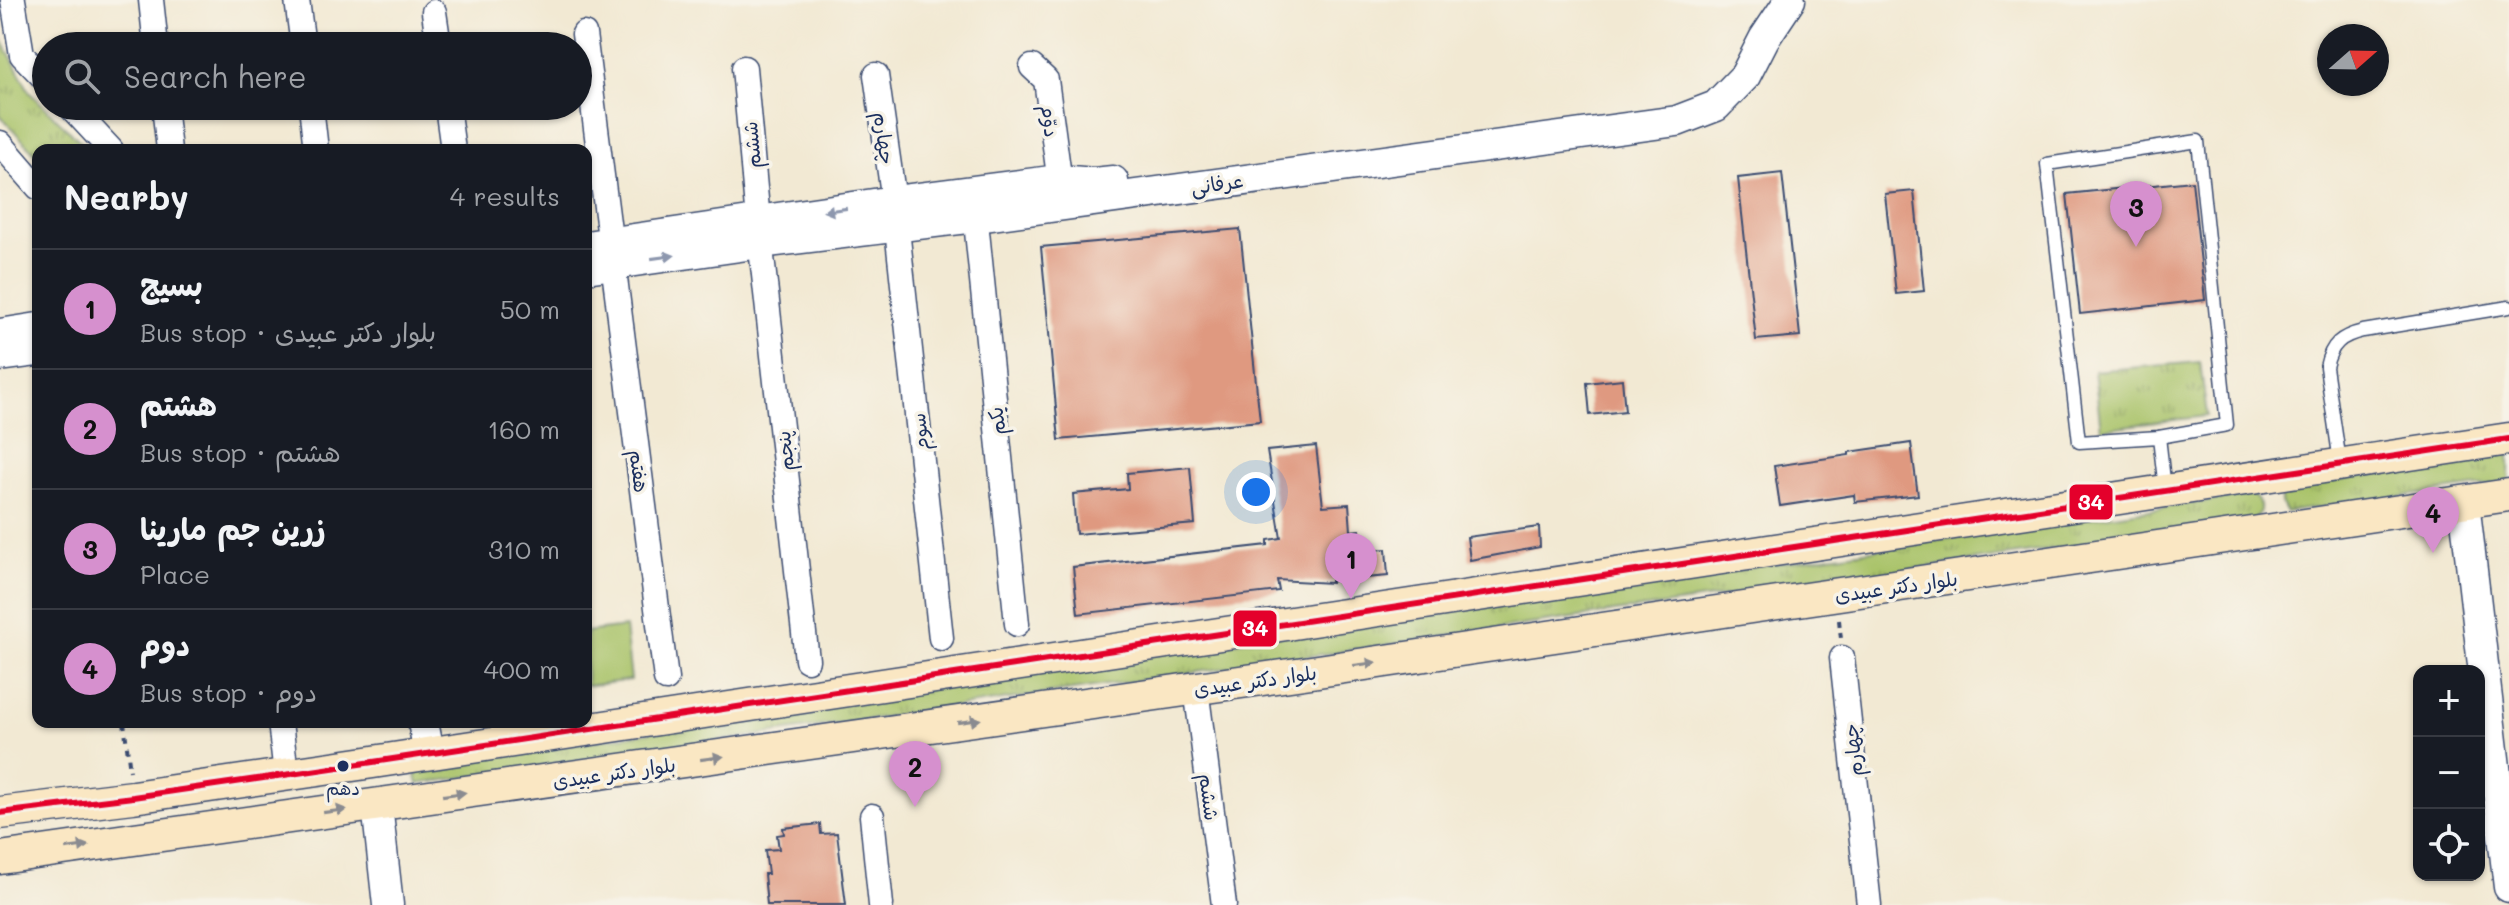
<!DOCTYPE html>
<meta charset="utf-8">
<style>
:root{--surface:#171b24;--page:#20242c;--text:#f1f3f6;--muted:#9ea1a6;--line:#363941;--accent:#d690ce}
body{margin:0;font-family:Mali,"Playpen Sans Arabic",sans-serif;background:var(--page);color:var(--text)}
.controls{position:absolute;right:24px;bottom:24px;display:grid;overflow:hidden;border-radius:16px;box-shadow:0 2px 6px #0004}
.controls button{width:72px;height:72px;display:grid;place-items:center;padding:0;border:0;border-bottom:2px solid var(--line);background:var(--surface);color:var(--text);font:40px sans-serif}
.compass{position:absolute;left:2317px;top:24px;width:72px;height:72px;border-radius:50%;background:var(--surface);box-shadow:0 2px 6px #0004;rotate:70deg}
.you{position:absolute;left:1256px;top:492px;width:28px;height:28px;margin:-20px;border:6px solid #fff;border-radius:50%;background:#1a73e8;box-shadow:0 0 0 12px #1a73e833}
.badge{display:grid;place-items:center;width:52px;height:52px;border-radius:50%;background:var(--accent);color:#111;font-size:26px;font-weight:700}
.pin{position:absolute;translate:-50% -66px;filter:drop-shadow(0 2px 4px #0008)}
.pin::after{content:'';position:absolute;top:42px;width:28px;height:24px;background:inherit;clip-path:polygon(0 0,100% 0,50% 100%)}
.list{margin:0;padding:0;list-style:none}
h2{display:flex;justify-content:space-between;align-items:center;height:104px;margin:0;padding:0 32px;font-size:34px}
h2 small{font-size:26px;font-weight:400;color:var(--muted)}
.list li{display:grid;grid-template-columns:52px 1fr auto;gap:24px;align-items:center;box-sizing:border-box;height:120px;padding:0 32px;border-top:2px solid var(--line)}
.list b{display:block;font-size:30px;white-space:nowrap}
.list p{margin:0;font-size:26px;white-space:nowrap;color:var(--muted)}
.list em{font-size:26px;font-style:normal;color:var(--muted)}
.icon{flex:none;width:44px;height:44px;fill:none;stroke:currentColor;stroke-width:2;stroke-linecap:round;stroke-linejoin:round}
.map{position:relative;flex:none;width:2509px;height:905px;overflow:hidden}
.search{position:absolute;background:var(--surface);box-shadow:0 2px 6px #0004;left:32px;top:32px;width:560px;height:88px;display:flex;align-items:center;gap:20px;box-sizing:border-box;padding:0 28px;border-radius:44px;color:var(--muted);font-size:30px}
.panel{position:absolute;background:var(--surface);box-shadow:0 2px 6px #0004;left:32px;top:144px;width:560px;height:584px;border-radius:16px}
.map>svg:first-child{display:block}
.grass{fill:url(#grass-tufts);stroke:#627863;stroke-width:2}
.pitch{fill:#a8c268;stroke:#627863;stroke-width:2}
.building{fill:#df9980}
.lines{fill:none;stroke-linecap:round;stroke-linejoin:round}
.service-casing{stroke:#3b4b70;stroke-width:15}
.minor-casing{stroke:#3b4b70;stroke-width:27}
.tertiary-casing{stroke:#3b4b70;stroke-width:33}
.secondary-casing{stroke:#3b4b70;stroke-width:35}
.path{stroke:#3b4b70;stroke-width:4;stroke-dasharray:6 6;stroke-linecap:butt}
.service{stroke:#fff;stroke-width:12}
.minor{stroke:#fff;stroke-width:24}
.tertiary{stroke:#fff;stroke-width:30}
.secondary{stroke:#fae7c3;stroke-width:32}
.bus-1-casing{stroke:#f7f3e8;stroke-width:12}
.bus-1{stroke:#e4002b;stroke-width:6}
.oneway{fill:#8d97ae}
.oneway2{fill:#8a8b90}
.bus-dot{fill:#1b2f5e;stroke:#f7f3e8;stroke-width:3}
.labels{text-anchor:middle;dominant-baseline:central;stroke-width:7;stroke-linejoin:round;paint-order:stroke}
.bus-label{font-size:18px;fill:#1b2f5e;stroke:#f7f3e8}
.street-label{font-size:20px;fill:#1b2f5e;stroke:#f7f3e8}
.line-badge{stroke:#f7f3e8;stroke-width:3}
.badge-label{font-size:22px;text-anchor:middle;font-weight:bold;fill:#fff}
</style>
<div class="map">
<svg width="2509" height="905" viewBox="0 0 2509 905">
<defs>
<pattern id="grass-tufts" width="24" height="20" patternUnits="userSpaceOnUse" patternTransform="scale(2)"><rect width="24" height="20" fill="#a8c268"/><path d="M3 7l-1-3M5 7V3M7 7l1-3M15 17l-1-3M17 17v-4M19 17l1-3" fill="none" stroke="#889e59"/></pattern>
</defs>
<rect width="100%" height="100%" fill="#f7f3e8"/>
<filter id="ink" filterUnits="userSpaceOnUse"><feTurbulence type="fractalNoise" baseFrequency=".0125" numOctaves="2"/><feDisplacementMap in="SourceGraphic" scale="16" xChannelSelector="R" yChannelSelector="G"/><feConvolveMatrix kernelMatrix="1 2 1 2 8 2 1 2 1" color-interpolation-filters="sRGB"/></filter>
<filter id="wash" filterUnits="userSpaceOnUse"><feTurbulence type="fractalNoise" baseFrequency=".006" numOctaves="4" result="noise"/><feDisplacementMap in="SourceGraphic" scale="32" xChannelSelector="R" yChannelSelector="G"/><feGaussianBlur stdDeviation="1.8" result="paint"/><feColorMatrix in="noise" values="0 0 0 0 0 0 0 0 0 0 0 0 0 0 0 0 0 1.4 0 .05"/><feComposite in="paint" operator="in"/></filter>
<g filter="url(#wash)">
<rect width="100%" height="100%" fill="#f2e9d3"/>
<g class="grass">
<path d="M0 36 30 93 89 150H38V157L0 115Z"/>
<path d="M2200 362 2207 416 2101 429 2094 371Z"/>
<path d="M2509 451V482L2286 512C2279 504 2279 497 2285 489Z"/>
<path d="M2252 495C2262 502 2263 512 2254 520L418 784 416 776 419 768 1228 643Z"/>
</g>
<path class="pitch" d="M625 627 631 680 586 686V632Z"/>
<g id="blocks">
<g class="building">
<path d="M1782 173 1800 336 1756 340 1738 178Z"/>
<path d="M2192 181 2205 300 2080 314 2067 194Z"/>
<path d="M1914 191 1924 291 1896 294 1885 194Z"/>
<path d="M1240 229 1260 421 1059 440 1041 247Z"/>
<path d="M1622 379 1625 411 1590 415 1587 383Z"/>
<path d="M1911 443 1918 495 1855 502 1854 495 1780 506 1774 466 1849 455V452Z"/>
<path d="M1316 446 1323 506 1349 504 1351 531 1360 530 1361 551 1386 549 1388 576 1331 581V583L1277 580 1279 591 1078 614 1073 567 1268 545V540L1281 538 1267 451Z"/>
<path d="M1190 467 1195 524 1076 534 1073 494 1128 489 1127 473Z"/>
<path d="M1539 527 1540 547 1470 560 1467 537Z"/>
<path d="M820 824 821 834 837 833 846 905H767L764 874H768L765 850 779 849 777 835 784 834 783 828Z"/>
</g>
</g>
</g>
<g filter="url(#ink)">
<use href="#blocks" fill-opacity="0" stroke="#3b4b70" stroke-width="2"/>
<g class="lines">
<defs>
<g id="service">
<path d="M2198 141 2227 425 2159 437 2079 442 2047 164Z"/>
<path d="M2159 437 2165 489"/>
<path d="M2340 462 2326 367C2331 344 2341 336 2363 331L2509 307"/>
</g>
<g id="minor">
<path d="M13 0 22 55 46 80"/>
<path d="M151 0 156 46"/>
<path d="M297 0 303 46"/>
<path d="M434 12 439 46"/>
<path d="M584 34 666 679"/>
<path d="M1032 67 1046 80 1062 198"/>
<path d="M744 68 758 221 807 660"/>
<path d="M876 75 894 201 941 638"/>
<path d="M70 106 111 150"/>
<path d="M164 106 169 150"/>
<path d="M311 106 316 150"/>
<path d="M447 106 453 150"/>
<path d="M0 143 38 187"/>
<path d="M974 202 1017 624"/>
<path d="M1842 658 1869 905"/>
<path d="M1196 688 1224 905"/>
<path d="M280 722 286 774"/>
<path d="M872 816 881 905"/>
</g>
<g id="tertiary">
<path d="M586 246 894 201 1059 180 1094 183 1113 181"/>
<path d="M586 268 761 243 976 217 1677 121 1716 106 1745 76 1764 39 1790 0"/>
<path d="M0 334 38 328"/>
<path d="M0 356 38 351"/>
<path d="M2464 502 2509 887"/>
<path d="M423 722 429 753"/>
<path d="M377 805 388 905"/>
</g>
<g id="secondary">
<path d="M0 813 133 797 373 762 2509 439"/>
<path d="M0 858 1318 671 2509 495"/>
</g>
</defs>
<use href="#service" class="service-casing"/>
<use href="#minor" class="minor-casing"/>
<use href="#tertiary" class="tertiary-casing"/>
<use href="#secondary" class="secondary-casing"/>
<g class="path">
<path d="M1839 620 1841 639"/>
<path d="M124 722 130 771"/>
</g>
<use href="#service" class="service"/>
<use href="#minor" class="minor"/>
<use href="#tertiary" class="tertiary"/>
<use href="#secondary" class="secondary"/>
<defs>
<path id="bus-1" d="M0 813 133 797 373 762 2509 439"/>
</defs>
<use href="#bus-1" class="bus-1-casing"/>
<use href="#bus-1" class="bus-1"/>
</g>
<defs><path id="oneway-solid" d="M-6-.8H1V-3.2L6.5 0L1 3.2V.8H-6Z" transform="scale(2)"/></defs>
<g class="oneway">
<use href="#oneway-solid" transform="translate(835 210) rotate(172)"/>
<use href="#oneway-solid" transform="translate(663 257) rotate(-8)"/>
</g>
<g class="oneway2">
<use href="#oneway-solid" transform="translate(1365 664) rotate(-8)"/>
<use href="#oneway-solid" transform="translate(969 721) rotate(-8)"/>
<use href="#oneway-solid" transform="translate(712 758) rotate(-8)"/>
<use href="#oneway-solid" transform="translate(454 794) rotate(-8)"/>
<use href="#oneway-solid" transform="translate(335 811) rotate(-8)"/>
<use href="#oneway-solid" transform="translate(77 847) rotate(-8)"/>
</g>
</g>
<circle class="bus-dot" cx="343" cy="766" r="7"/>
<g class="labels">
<g class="bus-label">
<text x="343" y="788">دهم</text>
</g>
<g class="street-label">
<text transform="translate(1051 121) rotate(83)">دوّم</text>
<text transform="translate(885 138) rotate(82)">چهارم</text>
<text transform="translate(751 145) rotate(-95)">ششم</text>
<text transform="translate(1217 183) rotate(-8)">عرفانی</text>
<text transform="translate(996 421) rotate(-96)">یکم</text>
<text transform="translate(919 432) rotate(-96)">سوم</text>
<text transform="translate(784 451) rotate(-96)">پنجم</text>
<text transform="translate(640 471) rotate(83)">هفتم</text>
<text transform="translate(1896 586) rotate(-8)">بلوار دکتر عبیدی</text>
<text transform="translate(1255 680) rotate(-8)">بلوار دکتر عبیدی</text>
<text transform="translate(1852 750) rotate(-96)">چهارم</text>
<text transform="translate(614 772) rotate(-8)">بلوار دکتر عبیدی</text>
<text transform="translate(1210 797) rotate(83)">ششم</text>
</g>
</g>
<g class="line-badge">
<rect x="2068" y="483" width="46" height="38" rx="8" fill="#e4002b"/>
<rect x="1232" y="609" width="46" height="39" rx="8" fill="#e4002b"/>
</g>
<g class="badge-label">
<text x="2091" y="510">34</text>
<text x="1255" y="636">34</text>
</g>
</svg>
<div class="controls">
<button>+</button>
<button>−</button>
<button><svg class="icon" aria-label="locate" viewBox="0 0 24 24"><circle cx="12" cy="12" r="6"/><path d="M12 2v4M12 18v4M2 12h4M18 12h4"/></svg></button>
</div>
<svg class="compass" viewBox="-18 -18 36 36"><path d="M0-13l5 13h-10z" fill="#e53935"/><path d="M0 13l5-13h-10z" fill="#9ea1a6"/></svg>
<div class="you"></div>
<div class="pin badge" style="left:1351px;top:599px">1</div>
<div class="pin badge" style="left:915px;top:807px">2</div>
<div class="pin badge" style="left:2136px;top:247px">3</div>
<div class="pin badge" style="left:2433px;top:553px">4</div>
<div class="search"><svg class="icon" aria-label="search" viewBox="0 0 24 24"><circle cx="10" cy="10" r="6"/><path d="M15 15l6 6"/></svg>Search here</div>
<section class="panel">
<h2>Nearby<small>4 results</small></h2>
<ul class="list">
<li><span class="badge">1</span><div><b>بسیج</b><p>Bus stop · بلوار دکتر عبیدی</p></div><em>50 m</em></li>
<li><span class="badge">2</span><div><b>هشتم</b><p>Bus stop · هشتم</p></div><em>160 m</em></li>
<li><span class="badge">3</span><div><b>زرین جم مارینا</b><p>Place</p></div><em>310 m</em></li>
<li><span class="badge">4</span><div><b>دوم</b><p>Bus stop · دوم</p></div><em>400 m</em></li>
</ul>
</section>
</div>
